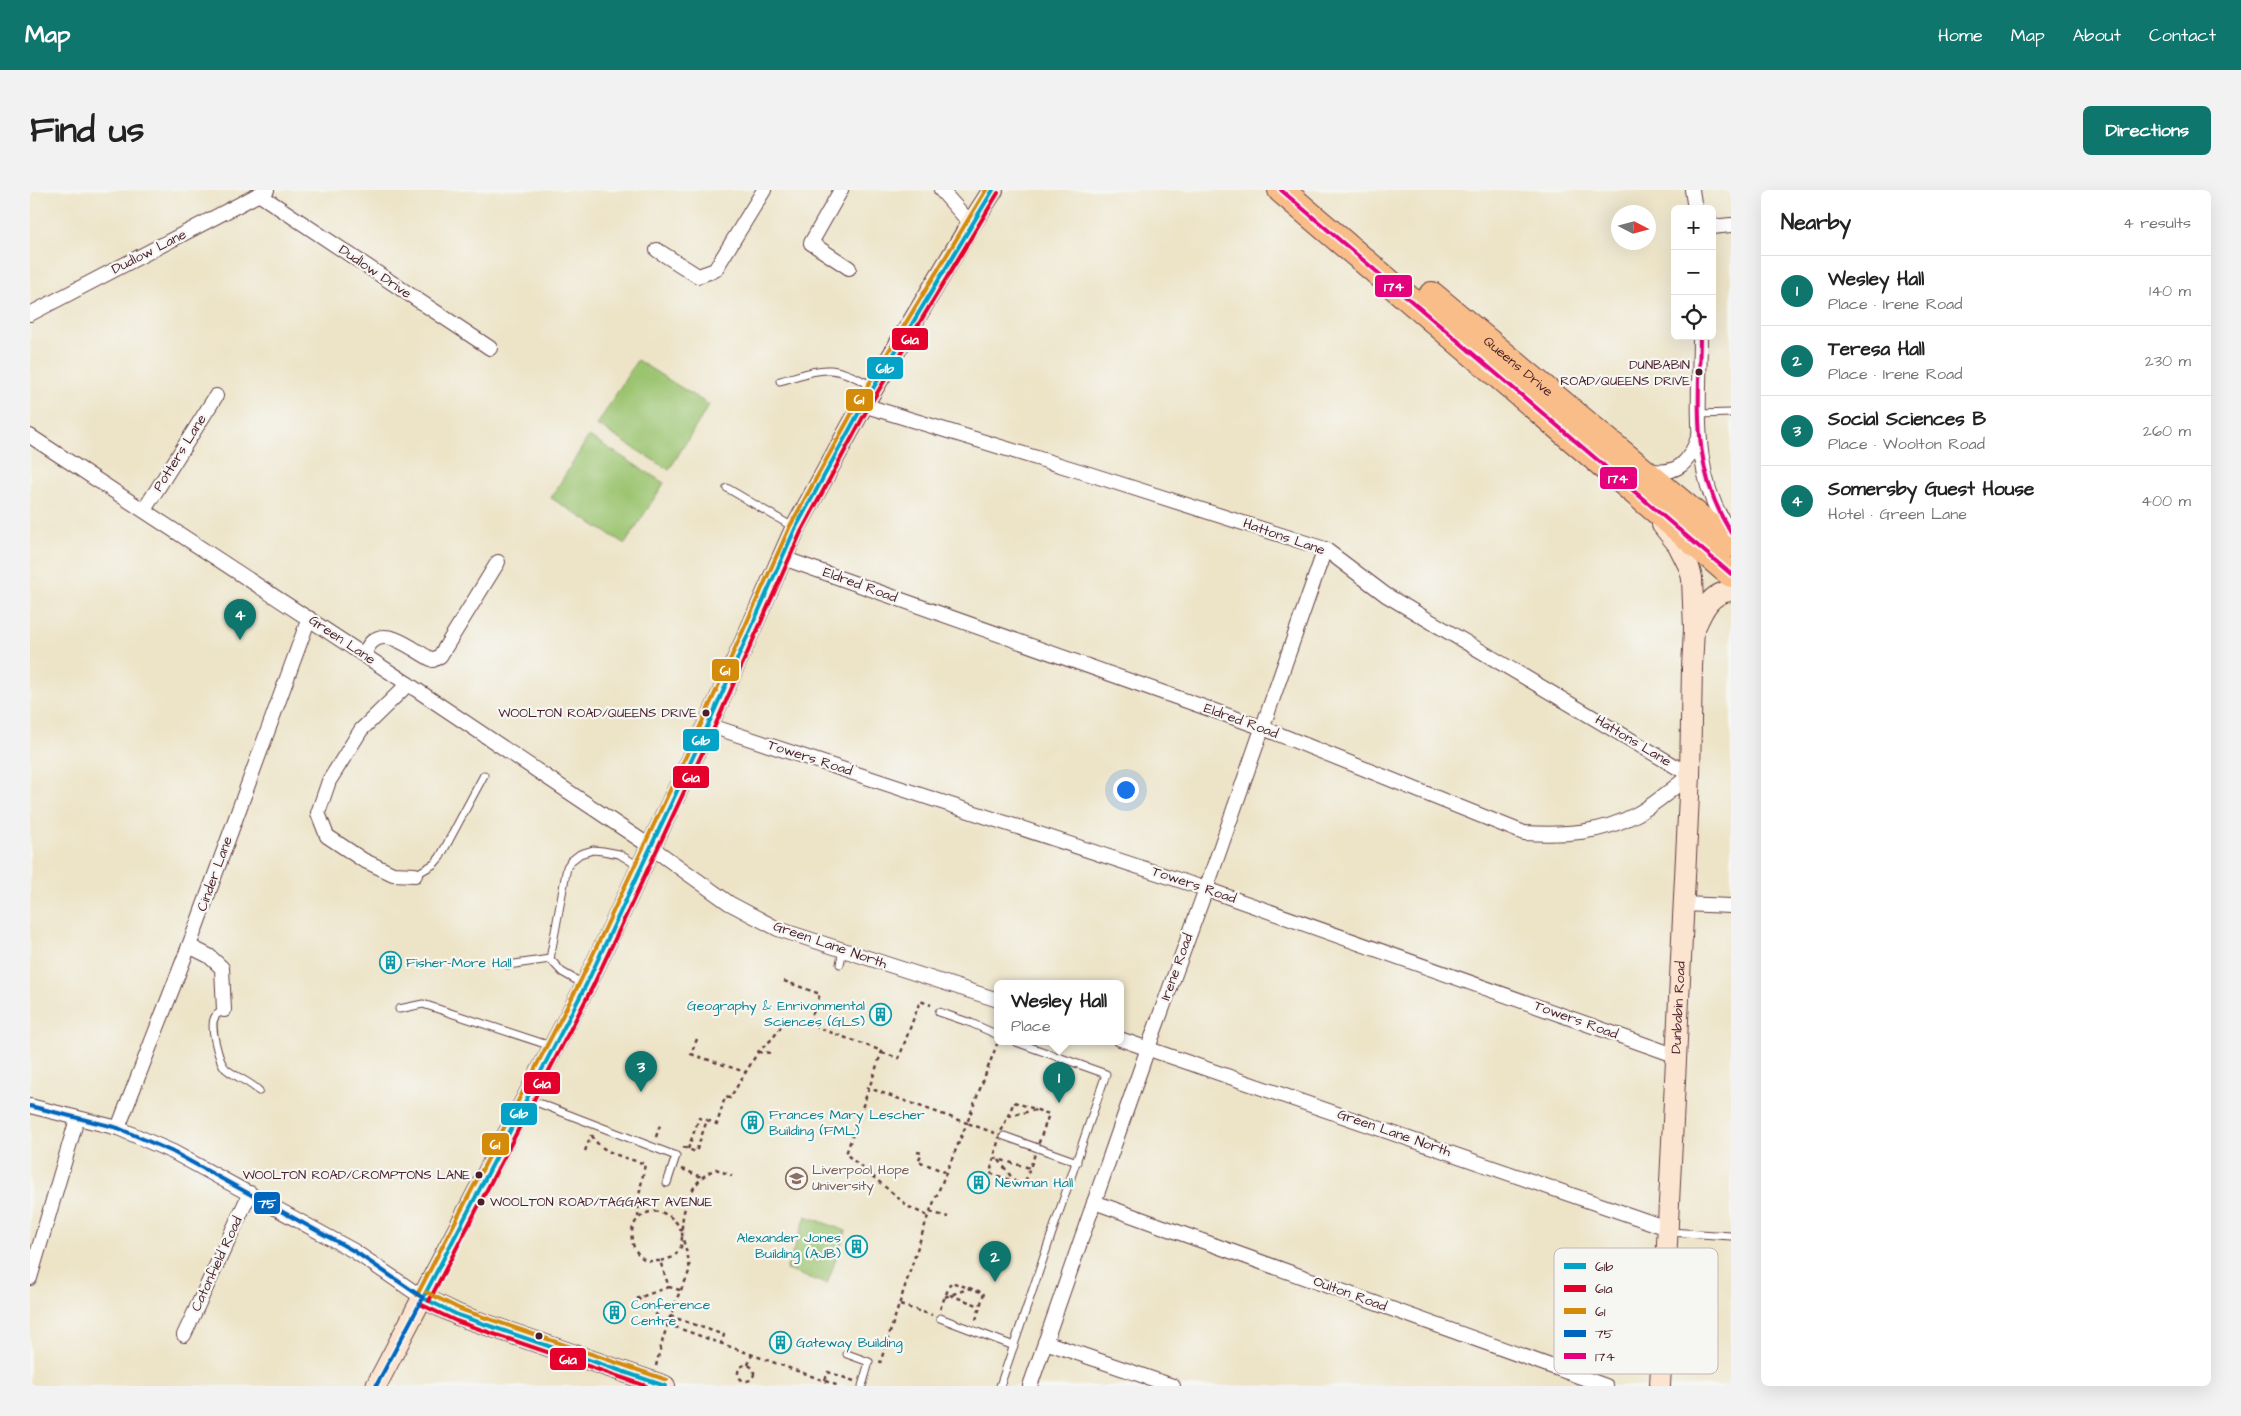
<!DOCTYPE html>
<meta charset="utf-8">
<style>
:root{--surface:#fff;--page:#f2f2f2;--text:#222;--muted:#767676;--line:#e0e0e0;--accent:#0f766e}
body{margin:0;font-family:"Architects Daughter",sans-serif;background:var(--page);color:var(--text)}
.controls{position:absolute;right:15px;top:15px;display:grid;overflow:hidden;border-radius:8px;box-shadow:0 5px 20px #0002}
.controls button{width:45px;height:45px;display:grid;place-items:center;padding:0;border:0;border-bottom:1px solid var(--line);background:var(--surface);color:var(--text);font:25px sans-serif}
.compass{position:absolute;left:1581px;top:15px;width:45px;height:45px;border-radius:50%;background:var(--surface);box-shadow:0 5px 20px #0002;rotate:96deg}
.you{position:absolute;left:1095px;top:599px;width:18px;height:18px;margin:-12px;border:4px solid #fff;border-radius:50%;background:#1a73e8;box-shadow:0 0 0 8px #1a73e833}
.badge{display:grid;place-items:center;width:32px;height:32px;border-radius:50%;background:var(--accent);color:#fff;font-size:16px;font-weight:700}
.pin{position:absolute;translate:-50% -41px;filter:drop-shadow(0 1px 2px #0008)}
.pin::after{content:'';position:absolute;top:26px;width:18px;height:15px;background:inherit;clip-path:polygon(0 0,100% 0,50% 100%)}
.popup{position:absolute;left:964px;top:790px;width:130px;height:65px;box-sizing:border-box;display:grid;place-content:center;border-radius:8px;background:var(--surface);filter:drop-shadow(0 1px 4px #0005);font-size:16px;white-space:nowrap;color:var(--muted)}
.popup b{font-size:19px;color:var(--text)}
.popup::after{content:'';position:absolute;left:50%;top:100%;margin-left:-10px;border:10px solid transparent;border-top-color:var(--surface)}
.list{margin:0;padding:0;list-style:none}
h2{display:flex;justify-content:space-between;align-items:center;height:65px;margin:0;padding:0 20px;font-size:21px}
h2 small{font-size:16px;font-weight:400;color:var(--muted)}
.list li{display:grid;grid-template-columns:32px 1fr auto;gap:15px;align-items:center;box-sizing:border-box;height:70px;padding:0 20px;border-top:1px solid var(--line)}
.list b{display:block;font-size:19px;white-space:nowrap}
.list p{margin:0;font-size:16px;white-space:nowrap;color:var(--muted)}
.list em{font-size:16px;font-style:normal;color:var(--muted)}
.icon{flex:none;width:28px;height:28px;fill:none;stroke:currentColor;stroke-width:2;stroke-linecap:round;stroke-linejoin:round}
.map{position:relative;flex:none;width:1701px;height:1196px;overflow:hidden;border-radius:8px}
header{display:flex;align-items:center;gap:30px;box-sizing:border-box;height:70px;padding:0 25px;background:var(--accent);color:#fff}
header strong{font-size:24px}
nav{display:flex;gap:28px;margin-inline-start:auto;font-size:18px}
.intro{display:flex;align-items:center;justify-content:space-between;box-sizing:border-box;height:120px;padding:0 30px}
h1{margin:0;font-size:35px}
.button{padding:12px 22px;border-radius:8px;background:var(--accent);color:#fff;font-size:18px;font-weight:700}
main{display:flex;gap:30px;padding:0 30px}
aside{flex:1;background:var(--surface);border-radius:8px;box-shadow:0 5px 20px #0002}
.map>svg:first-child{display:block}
.green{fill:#9bc470;stroke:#72724e}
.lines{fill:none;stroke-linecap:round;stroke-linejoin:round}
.lane-casing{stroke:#623d43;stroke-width:9}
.street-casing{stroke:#623d43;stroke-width:16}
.secondary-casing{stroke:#623d43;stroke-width:22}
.highway-casing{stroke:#623d43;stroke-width:28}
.path{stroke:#623d43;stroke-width:2.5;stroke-dasharray:4 4;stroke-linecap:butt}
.lane{stroke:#fff;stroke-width:7}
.street{stroke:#fff;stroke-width:14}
.secondary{stroke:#fce5d0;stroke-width:20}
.highway{stroke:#f8bd89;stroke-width:26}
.bus-1-casing{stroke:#f6f6f2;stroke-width:8}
.bus-2-casing{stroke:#f6f6f2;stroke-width:8}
.bus-3-casing{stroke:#f6f6f2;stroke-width:8}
.bus-4-casing{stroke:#f6f6f2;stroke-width:8}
.bus-5-casing{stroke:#f6f6f2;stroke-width:8}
.bus-1{stroke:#04a2c6;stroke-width:4}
.bus-2{stroke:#e4002b;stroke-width:4}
.bus-3{stroke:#d48b09;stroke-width:4}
.bus-4{stroke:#0065bd;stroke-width:4}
.bus-5{stroke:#e5007d;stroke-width:4}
.bus-dot{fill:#4a1f2b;stroke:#f6f6f2;stroke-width:2}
.labels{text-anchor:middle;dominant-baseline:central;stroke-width:4.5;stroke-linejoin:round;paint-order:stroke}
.bus-label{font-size:13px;fill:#4a1f2b;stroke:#f6f6f2;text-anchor:end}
.street-label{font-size:14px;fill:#4a1f2b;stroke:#f6f6f2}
.culture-label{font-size:14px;fill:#0d838f;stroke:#f6f6f2;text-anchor:start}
.education-label{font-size:14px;fill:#785e54;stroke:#f6f6f2;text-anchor:start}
.key{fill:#f6f6f2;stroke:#c2b6b6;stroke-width:1}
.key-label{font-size:14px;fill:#4a1f2b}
.line-badge{stroke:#f6f6f2;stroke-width:2}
.badge-label{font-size:14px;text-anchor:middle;font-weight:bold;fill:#fff}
</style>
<header>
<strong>Map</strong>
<nav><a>Home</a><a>Map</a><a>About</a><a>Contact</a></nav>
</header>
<div class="intro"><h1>Find us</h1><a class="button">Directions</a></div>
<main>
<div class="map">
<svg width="1701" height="1196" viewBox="0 0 1701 1196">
<rect width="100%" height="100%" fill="#f6f6f2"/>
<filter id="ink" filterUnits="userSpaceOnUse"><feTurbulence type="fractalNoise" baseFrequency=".02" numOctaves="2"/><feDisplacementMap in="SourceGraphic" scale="10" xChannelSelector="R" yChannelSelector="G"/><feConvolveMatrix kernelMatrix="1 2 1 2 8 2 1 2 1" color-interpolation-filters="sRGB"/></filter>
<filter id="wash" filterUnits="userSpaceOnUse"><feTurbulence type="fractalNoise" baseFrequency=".0096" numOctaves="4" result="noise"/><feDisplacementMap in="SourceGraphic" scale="20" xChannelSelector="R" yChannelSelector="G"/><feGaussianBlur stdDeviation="1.12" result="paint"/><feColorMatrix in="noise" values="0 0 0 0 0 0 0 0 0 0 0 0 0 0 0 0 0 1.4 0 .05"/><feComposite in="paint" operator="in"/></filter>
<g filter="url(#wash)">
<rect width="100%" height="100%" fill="#ede4c8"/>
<g class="green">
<path d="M607 170 679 215 639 280 567 235Z"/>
<path d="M559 246 634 293 595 354 521 308Z"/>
<path d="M776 1026 816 1041 797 1094 756 1080Z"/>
</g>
</g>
<g filter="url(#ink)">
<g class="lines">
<defs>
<g id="lane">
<path d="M750 191C795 178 800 173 842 196"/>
<path d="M1669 224 1701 223"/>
<path d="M697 298 763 337"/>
<path d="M385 685 404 674 410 667 454 585"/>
<path d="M810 774 813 760"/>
<path d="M478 775 520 769"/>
<path d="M555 795 532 782 520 769 537 677 541 671 550 664 563 660 573 661 589 664 610 677"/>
<path d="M369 819 393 814 521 856"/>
<path d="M194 820C191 822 186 824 185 827 179 835 189 873 196 879 207 888 219 891 229 901"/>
<path d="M909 822 941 833 968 845"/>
<path d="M498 909 646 966 637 993"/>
<path d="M974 946 1047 972"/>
<path d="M1639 1042 1701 1046"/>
<path d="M910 1128 984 1156"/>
<path d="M817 1164 839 1172 832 1196"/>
<path d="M970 1196 1076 884 986 852"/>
</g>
<g id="street">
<path d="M811 0 781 53 819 78"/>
<path d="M911 0 941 34"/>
<path d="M1662 0 1665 19"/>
<path d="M230 5 460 158"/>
<path d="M1682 37 1701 35"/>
<path d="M627 60 668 86 685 80 734 0"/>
<path d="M0 124 237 0"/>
<path d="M1670 146C1670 212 1659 287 1701 343"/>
<path d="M0 246 378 494 621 657 699 713 748 739 968 810"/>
<path d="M1615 279C1647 288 1660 272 1669 245"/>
<path d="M114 320 186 206"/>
<path d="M753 368 1233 538 1494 643C1535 645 1570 644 1607 624 1626 614 1643 598 1660 585L1356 405 1295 359 1056 283 833 215"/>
<path d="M334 464C336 460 339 454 343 451 359 437 387 463 403 470L410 466 468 372"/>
<path d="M378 494 331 540 299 591 288 623 297 646 333 670 363 684 385 685"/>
<path d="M678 535 1176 699 1647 866"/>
<path d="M1653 714 1701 716"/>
<path d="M159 756 179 766 192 778 194 820"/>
<path d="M1090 849 1637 1038"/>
<path d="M0 916 88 938 143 962 324 1061 393 1108"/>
<path d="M88 938 159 756 279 428"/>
<path d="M1064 1012 1576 1196"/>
<path d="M0 1088 47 929"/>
<path d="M154 1145 220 1003"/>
<path d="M1015 1152 1143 1196"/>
<path d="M1000 1196 1118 858 1176 699 1295 359"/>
</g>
<g id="secondary">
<path d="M1665 438C1673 420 1680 403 1701 401"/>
<path d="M393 1108 428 1125 635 1196"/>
<path d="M346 1196 556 795 678 535 765 339 833 215 941 34 963 0"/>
<path id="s1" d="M1630 1196 1660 585 1662 477 1664 439 1662 388 1659 377 1648 355 1632 335"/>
</g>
<g id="highway">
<path d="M1251 0 1701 384"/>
<path id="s2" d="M1402 105 1701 354"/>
</g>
</defs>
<use href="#lane" class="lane-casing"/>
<use href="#street" class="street-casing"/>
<use href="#secondary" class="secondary-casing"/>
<use href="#highway" class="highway-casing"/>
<g class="path">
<path d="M754 791 790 804 779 834"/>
<path d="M667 849 661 864 715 882"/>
<path d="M728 862 744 863"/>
<path d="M852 863 869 868 890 811 901 815"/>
<path d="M836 897 937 933 898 1026 850 1173"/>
<path d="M984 912 1019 924 994 995 960 983 970 944Z"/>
<path d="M978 926 1006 920"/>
<path d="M965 943 937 933 967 854"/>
<path d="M562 945C569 963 598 968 615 974L609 1006 608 1029"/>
<path d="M626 947 631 932"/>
<path d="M653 957 666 962 677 930 687 934 695 907 700 908 728 862 742 849 751 837 764 829 852 861 816 964 879 1017 898 1026"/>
<path d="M658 959 669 928 677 930"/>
<path d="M555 961 561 945"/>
<path d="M887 962 892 963 888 971 915 982"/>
<path d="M964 968 1000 978"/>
<path d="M969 970 985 992"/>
<path d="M652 979 674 988"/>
<path d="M900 1022 918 1027"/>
<path d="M630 1071C625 1071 619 1072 614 1069 601 1061 597 1040 608 1029 624 1013 645 1025 652 1042"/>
<path d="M639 1097 608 1108 637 1134 809 1196"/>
<path d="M650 1100 639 1097 630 1071 644 1067 651 1057 652 1047"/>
<path d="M920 1105 950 1116"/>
<path d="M915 1107 940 1098"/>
<path d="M870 1115 902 1125"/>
<path d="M910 1119 921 1092 954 1103 946 1130"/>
<path d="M640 1126 694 1145 691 1153"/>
<circle cx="716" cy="1183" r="8"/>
<path d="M718 1175 722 1164"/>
<path d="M626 1176C631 1155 637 1134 645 1113 649 1102 656 1092 659 1081 661 1070 653 1054 652 1043 651 1019 662 988 686 979L702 986"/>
<path d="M795 1190 798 1182 824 1191"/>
</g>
<use href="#lane" class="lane"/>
<use href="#street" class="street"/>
<use href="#secondary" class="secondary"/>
<use href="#highway" class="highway"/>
<defs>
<g id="bus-1">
<path d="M393 1108 556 795 678 535 765 339 833 215 963 0"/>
<path d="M393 1108 428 1125 635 1196"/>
</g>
<g id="bus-2">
<path d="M399 1111 562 798 684 538 771 342 838 218 968 3"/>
<path d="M390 1114 426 1131 616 1196"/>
</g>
<g id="bus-3">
<path d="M396 1102 430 1119 637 1190"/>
<path d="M387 1105 550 792 672 532 760 336 828 212 956 0"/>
</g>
<g id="bus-4">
<path d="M0 916 88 938 143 962 324 1061 393 1108"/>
<path d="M346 1196 393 1108"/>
</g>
<g id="bus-5">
<path d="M1251 0 1701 384"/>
<path d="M1670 146C1669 219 1661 278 1701 343"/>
</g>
</defs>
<use href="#bus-1" class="bus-1-casing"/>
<use href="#bus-2" class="bus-2-casing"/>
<use href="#bus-3" class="bus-3-casing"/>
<use href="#bus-4" class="bus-4-casing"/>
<use href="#bus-5" class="bus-5-casing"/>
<use href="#bus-1" class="bus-1"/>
<use href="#bus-2" class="bus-2"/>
<use href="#bus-3" class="bus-3"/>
<use href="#bus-4" class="bus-4"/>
<use href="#bus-5" class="bus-5"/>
</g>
</g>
<defs>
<symbol id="building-ring" viewBox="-11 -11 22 22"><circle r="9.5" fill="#f6f6f2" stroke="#0f9aa8" stroke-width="1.5"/><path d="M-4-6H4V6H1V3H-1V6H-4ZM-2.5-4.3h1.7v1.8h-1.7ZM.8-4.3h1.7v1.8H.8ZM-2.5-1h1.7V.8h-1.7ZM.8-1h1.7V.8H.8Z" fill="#0f9aa8"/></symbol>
<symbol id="university-ring" viewBox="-11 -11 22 22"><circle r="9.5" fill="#f6f6f2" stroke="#8d6e63" stroke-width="1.5"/><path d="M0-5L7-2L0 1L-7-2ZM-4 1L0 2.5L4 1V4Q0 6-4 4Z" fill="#8d6e63"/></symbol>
</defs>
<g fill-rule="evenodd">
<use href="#building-ring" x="348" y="760" width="25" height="25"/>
<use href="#building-ring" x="838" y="812" width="25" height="25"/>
<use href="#building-ring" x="710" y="920" width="25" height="25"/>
<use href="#university-ring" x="754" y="976" width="25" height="25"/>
<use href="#building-ring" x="936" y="980" width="25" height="25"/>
<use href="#building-ring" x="814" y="1044" width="25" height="25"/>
<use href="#building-ring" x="572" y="1110" width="25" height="25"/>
<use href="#building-ring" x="738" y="1140" width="25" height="25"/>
</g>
<g class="bus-dot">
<circle cx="1669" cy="182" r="4.5"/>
<circle cx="676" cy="523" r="4.5"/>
<circle cx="449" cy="985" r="4.5"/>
<circle cx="451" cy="1012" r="4.5"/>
<circle cx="509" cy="1146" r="4.5"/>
</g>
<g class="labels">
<g class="bus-label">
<text x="1660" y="175">DUNBABIN<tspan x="1660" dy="16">ROAD/QUEENS DRIVE</tspan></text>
<text x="667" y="523">WOOLTON ROAD/QUEENS DRIVE</text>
<text x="440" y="985">WOOLTON ROAD/CROMPTONS LANE</text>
<text x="460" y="1012" text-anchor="start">WOOLTON ROAD/TAGGART AVENUE</text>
</g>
<g class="street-label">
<text transform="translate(119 62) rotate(-27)">Dudlow Lane</text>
<text transform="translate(345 82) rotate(34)">Dudlow Drive</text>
<text stroke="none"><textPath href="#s2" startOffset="112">Queens Drive</textPath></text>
<text transform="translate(150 263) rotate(-58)">Potters Lane</text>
<text transform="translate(1254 347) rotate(19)">Hattons Lane</text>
<text transform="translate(830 395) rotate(20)">Eldred Road</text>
<text transform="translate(312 450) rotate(34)">Green Lane</text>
<text transform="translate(1211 531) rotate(20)">Eldred Road</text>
<text transform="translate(1603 551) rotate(31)">Hattons Lane</text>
<text transform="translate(780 568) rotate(18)">Towers Road</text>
<text transform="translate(185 684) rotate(-70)">Cinder Lane</text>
<text transform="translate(1164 695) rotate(19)">Towers Road</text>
<text transform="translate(800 755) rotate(19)">Green Lane North</text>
<text transform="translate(1147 777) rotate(-70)">Irene Road</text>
<text stroke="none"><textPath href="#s1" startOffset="379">Dunbabin Road</textPath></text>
<text transform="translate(1546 830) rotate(20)">Towers Road</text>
<text transform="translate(1364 943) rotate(19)">Green Lane North</text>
<text transform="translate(187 1074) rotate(-65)">Catonfield Road</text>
<text transform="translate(1320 1104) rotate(20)">Oulton Road</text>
</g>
<g class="culture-label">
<text x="376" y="773">Fisher-More Hall</text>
<text x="835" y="816" text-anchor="end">Geography &amp; Enrivonmental<tspan x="835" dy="16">Sciences (GLS)</tspan></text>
<text x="739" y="925">Frances Mary Lescher<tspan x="739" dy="16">Building (FML)</tspan></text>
<text x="965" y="993">Newman Hall</text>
<text x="811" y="1048" text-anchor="end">Alexander Jones<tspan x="811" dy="16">Building (AJB)</tspan></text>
<text x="601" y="1115">Conference<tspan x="601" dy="16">Centre</tspan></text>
<text x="766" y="1153">Gateway Building</text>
</g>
<g class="education-label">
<text x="782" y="980">Liverpool Hope<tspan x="782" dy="16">University</tspan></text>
</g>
</g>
<rect x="1524" y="1058" width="164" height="126" rx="8" class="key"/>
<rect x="1534" y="1073" width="22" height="6" fill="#04a2c6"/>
<rect x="1534" y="1095" width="22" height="7" fill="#e4002b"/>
<rect x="1534" y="1118" width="22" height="6" fill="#d48b09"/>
<rect x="1534" y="1140" width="22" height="7" fill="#0065bd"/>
<rect x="1534" y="1163" width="22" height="6" fill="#e5007d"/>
<g class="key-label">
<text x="1565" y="1081">61b</text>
<text x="1565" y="1103">61a</text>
<text x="1565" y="1126">61</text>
<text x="1565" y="1148">75</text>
<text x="1565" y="1171">174</text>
</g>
<g class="line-badge">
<rect x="1344" y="84" width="39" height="24" rx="5" fill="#e5007d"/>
<rect x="861" y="137" width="38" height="24" rx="5" fill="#e4002b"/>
<rect x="836" y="166" width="38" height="24" rx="5" fill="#04a2c6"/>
<rect x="815" y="198" width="29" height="24" rx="5" fill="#d48b09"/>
<rect x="1569" y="276" width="39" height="24" rx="5" fill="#e5007d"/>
<rect x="681" y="468" width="29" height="24" rx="5" fill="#d48b09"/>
<rect x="652" y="538" width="38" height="24" rx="5" fill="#04a2c6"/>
<rect x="642" y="575" width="38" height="24" rx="5" fill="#e4002b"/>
<rect x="493" y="881" width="38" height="24" rx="5" fill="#e4002b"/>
<rect x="470" y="912" width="38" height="24" rx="5" fill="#04a2c6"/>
<rect x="451" y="942" width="29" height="24" rx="5" fill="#d48b09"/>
<rect x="223" y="1001" width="28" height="24" rx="5" fill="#0065bd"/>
<rect x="519" y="1157" width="38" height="24" rx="5" fill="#e4002b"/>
</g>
<g class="badge-label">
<text x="1364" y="101">174</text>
<text x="880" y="154">61a</text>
<text x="855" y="183">61b</text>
<text x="829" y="214">61</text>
<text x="1588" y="293">174</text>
<text x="695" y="485">61</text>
<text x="671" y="555">61b</text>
<text x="661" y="592">61a</text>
<text x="512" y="898">61a</text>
<text x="489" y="928">61b</text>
<text x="465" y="959">61</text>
<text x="237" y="1018">75</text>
<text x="538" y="1174">61a</text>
</g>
</svg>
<div class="controls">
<button>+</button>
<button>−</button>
<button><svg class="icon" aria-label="locate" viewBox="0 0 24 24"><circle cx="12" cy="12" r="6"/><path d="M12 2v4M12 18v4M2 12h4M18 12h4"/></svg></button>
</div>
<svg class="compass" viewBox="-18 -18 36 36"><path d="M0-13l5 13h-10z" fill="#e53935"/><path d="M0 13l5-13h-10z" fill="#767676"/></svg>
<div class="you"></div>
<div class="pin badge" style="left:1029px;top:913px">1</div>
<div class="popup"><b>Wesley Hall</b>Place</div>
<div class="pin badge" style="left:965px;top:1092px">2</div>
<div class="pin badge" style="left:611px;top:902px">3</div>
<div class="pin badge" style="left:210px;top:450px">4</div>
</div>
<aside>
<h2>Nearby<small>4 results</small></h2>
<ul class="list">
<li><span class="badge">1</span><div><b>Wesley Hall</b><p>Place · Irene Road</p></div><em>140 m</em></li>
<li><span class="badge">2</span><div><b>Teresa Hall</b><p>Place · Irene Road</p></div><em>230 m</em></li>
<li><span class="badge">3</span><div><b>Social Sciences B</b><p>Place · Woolton Road</p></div><em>260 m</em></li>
<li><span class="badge">4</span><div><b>Somersby Guest House</b><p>Hotel · Green Lane</p></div><em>400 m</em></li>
</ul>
</aside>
</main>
